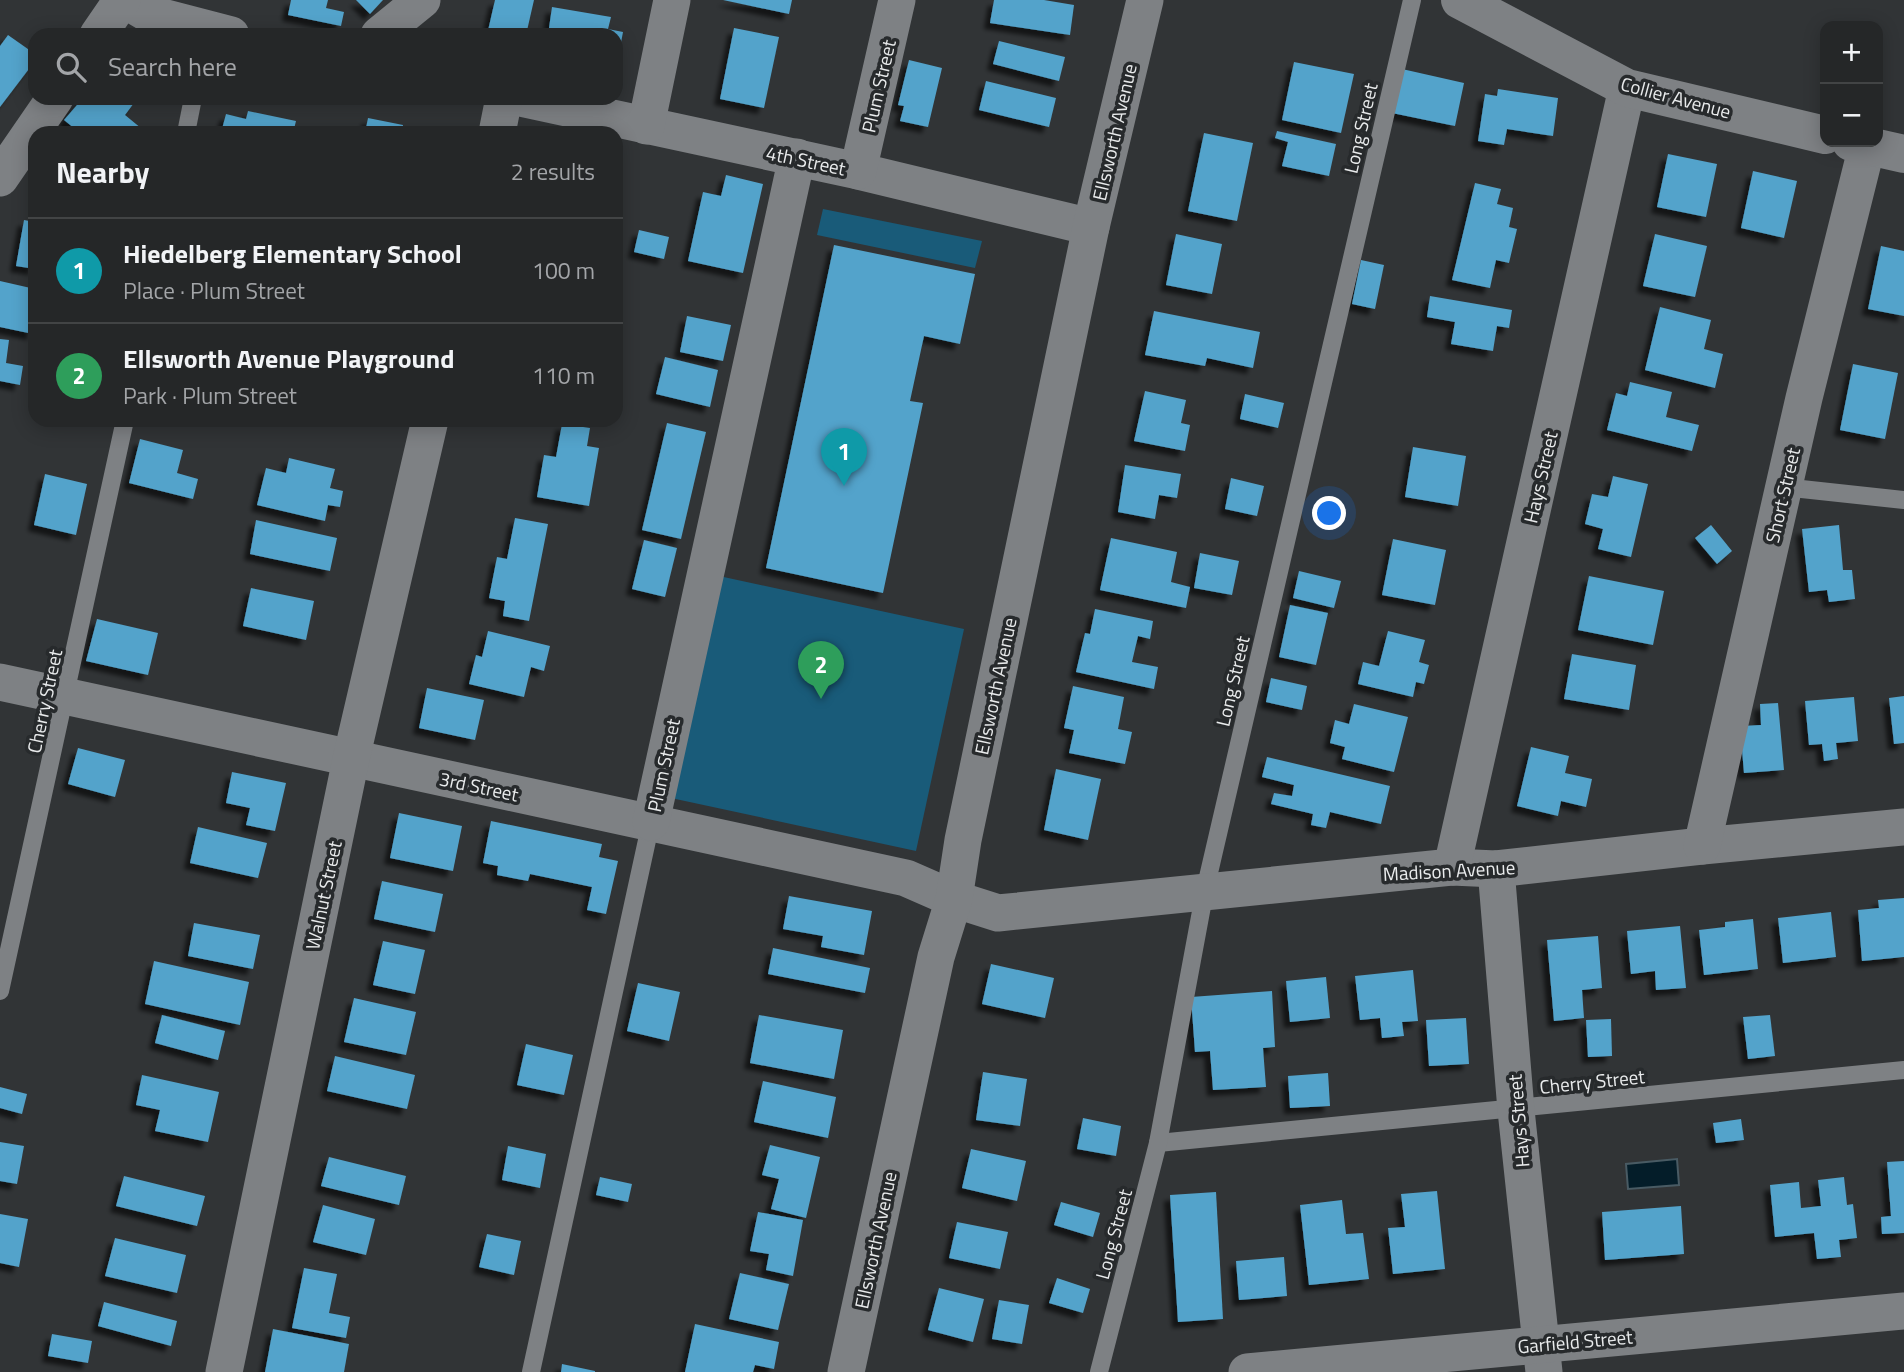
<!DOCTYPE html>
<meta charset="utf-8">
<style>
:root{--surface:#252728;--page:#2d2f30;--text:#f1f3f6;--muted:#a3a5a8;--line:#424445;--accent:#e4ae35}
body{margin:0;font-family:"Titillium Web",sans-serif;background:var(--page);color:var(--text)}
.controls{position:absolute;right:21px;top:21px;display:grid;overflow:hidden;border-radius:14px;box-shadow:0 4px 18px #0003}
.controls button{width:63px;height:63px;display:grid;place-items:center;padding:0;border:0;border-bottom:2px solid var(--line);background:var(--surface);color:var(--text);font:35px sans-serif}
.you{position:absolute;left:1330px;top:514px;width:24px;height:24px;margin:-18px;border:5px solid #fff;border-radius:50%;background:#1a73e8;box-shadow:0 0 0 10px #1a73e833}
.badge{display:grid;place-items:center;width:46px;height:46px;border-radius:50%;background:var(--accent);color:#fff;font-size:23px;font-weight:700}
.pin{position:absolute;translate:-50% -58px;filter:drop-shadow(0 2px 4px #0008)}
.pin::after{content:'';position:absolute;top:37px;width:24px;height:21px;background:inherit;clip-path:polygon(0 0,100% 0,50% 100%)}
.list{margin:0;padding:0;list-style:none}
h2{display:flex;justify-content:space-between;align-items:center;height:91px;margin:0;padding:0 28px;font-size:30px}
h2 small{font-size:23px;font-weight:400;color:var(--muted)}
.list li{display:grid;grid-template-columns:46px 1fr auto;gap:21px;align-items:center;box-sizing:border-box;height:105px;padding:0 28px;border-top:2px solid var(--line)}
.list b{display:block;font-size:26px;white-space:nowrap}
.list p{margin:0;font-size:23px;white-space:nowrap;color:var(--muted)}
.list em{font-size:23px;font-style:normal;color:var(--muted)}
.icon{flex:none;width:38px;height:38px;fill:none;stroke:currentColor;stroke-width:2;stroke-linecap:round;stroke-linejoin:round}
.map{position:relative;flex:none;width:1904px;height:1372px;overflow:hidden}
.search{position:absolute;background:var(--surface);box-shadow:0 4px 18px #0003;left:28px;top:28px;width:595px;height:77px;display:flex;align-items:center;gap:18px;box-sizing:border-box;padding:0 24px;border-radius:21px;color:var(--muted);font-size:26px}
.panel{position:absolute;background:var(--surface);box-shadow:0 4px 18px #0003;left:28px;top:126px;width:595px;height:301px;border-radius:21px}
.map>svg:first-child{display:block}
.green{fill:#195b79}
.water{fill:#041d29;stroke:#495b64;stroke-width:2}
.building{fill:#53a3cb;filter:url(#shadow)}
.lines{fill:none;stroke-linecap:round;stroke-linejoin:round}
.service{stroke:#7e8184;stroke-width:18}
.minor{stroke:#7e8184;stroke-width:37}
.tertiary{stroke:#7e8184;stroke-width:38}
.labels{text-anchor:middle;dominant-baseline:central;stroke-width:7;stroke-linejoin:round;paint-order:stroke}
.street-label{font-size:19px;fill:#e9ebec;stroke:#272a2c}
</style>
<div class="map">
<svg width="1904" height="1372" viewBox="0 0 1904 1372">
<defs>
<filter id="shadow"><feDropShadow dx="-6" dy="6" stdDeviation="2" flood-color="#0009"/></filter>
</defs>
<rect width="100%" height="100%" fill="#313436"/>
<g class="green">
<path d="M823 209 982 241 975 268 817 235Z"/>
<path d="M719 576 964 629 916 851 671 798Z"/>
</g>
<path class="water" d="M1677 1159 1679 1185 1628 1189 1626 1164Z"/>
<g class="building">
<path d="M291 0H328L326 8 344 12 341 26 288 15Z"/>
<path d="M356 0H383L370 14Z"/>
<path d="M495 0H534L526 35H487Z"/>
<path d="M723 0H792L789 14Z"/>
<path d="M994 0H1044L1074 5 1070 35 990 23Z"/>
<path d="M552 7 611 17 608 29 623 32 617 64 616 35H548Z"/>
<path d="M734 28 779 37 764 108 720 99Z"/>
<path d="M8 35 35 54V61L0 107V46Z"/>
<path d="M999 41 1065 57 1059 81 993 64Z"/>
<path d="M909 60 942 68 928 127 900 121 904 106 898 105Z"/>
<path d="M1294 62 1354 74 1341 133 1282 120Z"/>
<path d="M1402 69 1464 83 1455 126 1392 113Z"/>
<path d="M986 81 1056 98 1049 127 979 110Z"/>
<path d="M1498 89 1558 98 1553 136 1507 129 1504 145 1478 141 1485 94 1497 96Z"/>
<path d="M83 98H128L134 103 125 115 147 133H80L64 120Z"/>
<path d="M248 111 296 121 293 133H221L226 114 246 119Z"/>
<path d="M368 118 403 125 402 133H365Z"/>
<path d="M1277 131 1336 144 1329 176 1282 166 1288 142 1275 138Z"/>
<path d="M1204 133 1253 143 1237 221 1188 211Z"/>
<path d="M1668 154 1717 164 1706 217 1657 207Z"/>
<path d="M1753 171 1797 181 1784 238 1741 228Z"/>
<path d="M726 175 763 184 743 273 688 261 703 192 721 196Z"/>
<path d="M1475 183 1501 189 1497 204 1513 208 1509 227 1517 229 1509 263 1496 260 1490 288 1452 280Z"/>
<path d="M24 220 35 222V269L16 266Z"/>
<path d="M639 230 669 237 664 259 634 252Z"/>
<path d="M1176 234 1222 244 1212 294 1166 285Z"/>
<path d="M1655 234 1707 246 1695 297 1643 286Z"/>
<path d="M834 245 975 274 960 344 924 336 910 401 923 403 883 593 766 568Z"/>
<path d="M1881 246 1904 251V316L1868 309Z"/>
<path d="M1361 260 1384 265 1375 309 1352 304Z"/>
<path d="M0 281 35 289 33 334 0 327Z"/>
<path d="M1430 296 1512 310 1509 328 1497 326 1493 351 1451 344 1455 322 1427 317Z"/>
<path d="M1660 307 1711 320 1704 349 1723 354 1715 388 1645 370Z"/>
<path d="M1154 311 1260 332 1253 368 1207 358 1205 366 1145 355Z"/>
<path d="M687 316 731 325 723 361 680 352Z"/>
<path d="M0 339 9 340 6 363 23 366 20 385 0 381Z"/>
<path d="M665 357 718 370 710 407 656 394Z"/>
<path d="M1853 364 1898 373 1885 439 1840 430Z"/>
<path d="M1630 382 1672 392 1666 417 1699 425 1692 451 1607 430 1616 393 1627 396Z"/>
<path d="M1145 391 1186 400 1181 423 1190 425 1185 451 1134 441Z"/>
<path d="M1245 394 1284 403 1278 428 1240 419Z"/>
<path d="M667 423 706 432 681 539 642 530Z"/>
<path d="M562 424 590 428 587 446 599 448 589 506 537 497 544 455 556 457Z"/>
<path d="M140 439 183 450 177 473 198 479 193 499 129 483Z"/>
<path d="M1413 447 1466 456 1458 506 1405 497Z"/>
<path d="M289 458 335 469 330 488 343 491 340 507 328 505 325 521 257 505 266 468 286 473Z"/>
<path d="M1125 465 1181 474 1177 498 1159 495 1155 519 1118 512Z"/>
<path d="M45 474 87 484 76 535 34 525Z"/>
<path d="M1613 476 1648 484 1631 557 1598 549 1603 529 1585 524 1592 494 1608 497Z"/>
<path d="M1231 478 1264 486 1257 516 1225 509Z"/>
<path d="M515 518 548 524 529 621 503 616 505 601 489 598 497 557 507 559Z"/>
<path d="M256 520 337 538 330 571 250 554Z"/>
<path d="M1711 525 1732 551 1717 564 1695 538Z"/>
<path d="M1839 525 1843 570H1852L1855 599 1829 602 1827 590 1809 592 1802 529Z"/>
<path d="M1111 538 1177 552 1171 582 1190 587 1186 608 1100 590Z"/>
<path d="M1393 539 1446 550 1435 605 1382 595Z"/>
<path d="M644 540 677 548 665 597 632 589Z"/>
<path d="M1200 553 1239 561 1232 595 1194 588Z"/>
<path d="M1299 571 1341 581 1334 608 1293 598Z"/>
<path d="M1589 576 1664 591 1653 645 1578 630Z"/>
<path d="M251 588 314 601 306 640 243 626Z"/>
<path d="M1290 605 1328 613 1316 665 1279 657Z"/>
<path d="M1095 609 1153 621 1150 639 1138 636 1132 662 1158 667 1154 689 1076 672 1085 633 1090 634Z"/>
<path d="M97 619 158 633 148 675 86 661Z"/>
<path d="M488 631 550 646 544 671 531 667 524 697 469 684 476 655 482 657Z"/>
<path d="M1388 631 1425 640 1419 662 1429 665 1424 684 1416 682 1413 697 1358 684 1363 662 1379 666Z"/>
<path d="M1572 654 1636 665 1629 710 1564 699Z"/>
<path d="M1271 678 1307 686 1302 710 1266 702Z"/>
<path d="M1073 686 1124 697 1118 729 1132 732 1125 764 1069 753 1074 730 1064 728Z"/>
<path d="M427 688 484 700 475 740 419 728Z"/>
<path d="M1904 696V743L1894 744 1889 698Z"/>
<path d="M1854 697 1858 741 1836 743 1838 759 1824 761 1822 744 1809 745 1805 701Z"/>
<path d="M1778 703 1784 770 1744 773 1740 726 1761 725 1760 704Z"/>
<path d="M1354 704 1408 717 1394 772 1342 759 1345 747 1330 743 1335 720 1349 724Z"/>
<path d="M1531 747 1569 756 1565 773 1592 779 1586 807 1561 801 1558 816 1517 806Z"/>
<path d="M78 748 125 760 115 797 68 784Z"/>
<path d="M1267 757 1390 786 1381 824 1330 812 1326 828 1311 825 1313 814 1271 804 1274 793 1292 796 1294 785 1262 777Z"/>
<path d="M1056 769 1101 779 1088 840 1044 830Z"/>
<path d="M232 772 286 783 275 831 246 825 250 808 226 803Z"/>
<path d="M399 813 462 826 453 871 390 858Z"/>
<path d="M491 821 602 844 599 857 618 861 606 914 587 910 592 887 530 874 528 881 497 875 498 866 483 863Z"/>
<path d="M198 827 267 843 258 878 190 863Z"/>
<path d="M382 881 443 894 435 932 374 919Z"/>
<path d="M789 896 872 911 864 955 821 947 823 936 783 929Z"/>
<path d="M1904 898V957L1862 961 1858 910 1879 908 1878 900Z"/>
<path d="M1831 912 1836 957 1783 963 1778 918Z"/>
<path d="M1753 919 1758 969 1704 975 1699 930 1725 927V922Z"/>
<path d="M194 923 260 935 253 969 188 956Z"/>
<path d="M1680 926 1686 988 1656 990 1655 971 1631 974 1627 931Z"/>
<path d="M1598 936 1602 988 1582 990 1584 1018 1554 1021 1547 940Z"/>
<path d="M383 941 425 950 415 994 373 985Z"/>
<path d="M773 948 870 968 865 993 768 974Z"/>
<path d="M154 961 249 982 240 1025 145 1004Z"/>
<path d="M991 964 1054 978 1045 1018 982 1004Z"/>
<path d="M1413 970 1418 1021 1402 1022 1404 1036 1382 1038 1380 1018 1360 1020 1355 976Z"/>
<path d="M1326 977 1330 1018 1290 1022 1286 981Z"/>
<path d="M638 983 680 992 669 1041 627 1031Z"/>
<path d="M1272 991 1275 1047 1263 1048 1266 1087 1213 1090 1210 1051 1195 1052 1191 997Z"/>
<path d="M354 998 416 1012 406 1055 344 1042Z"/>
<path d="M162 1015 225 1031 218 1060 155 1043Z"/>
<path d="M759 1015 843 1030 834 1079 750 1063Z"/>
<path d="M1770 1015 1775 1056 1748 1059 1743 1017Z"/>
<path d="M1466 1018 1469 1064 1429 1066 1426 1020Z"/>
<path d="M1611 1019 1612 1056 1588 1057 1586 1020Z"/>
<path d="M526 1044 573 1055 564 1095 517 1085Z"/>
<path d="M335 1056 415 1075 407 1109 327 1091Z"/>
<path d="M983 1072 1027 1079 1020 1126 976 1120Z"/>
<path d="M1328 1073 1330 1106 1290 1108 1288 1076Z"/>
<path d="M142 1075 219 1092 208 1142 155 1131 160 1110 136 1105Z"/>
<path d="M763 1081 836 1097 828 1138 754 1122Z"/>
<path d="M0 1087 27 1094 22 1114 0 1108Z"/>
<path d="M1083 1118 1121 1126 1116 1156 1077 1149Z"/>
<path d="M1741 1119 1744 1140 1716 1143 1713 1123Z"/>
<path d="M0 1142 24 1146 17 1184 0 1181Z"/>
<path d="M770 1145 820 1157 806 1218 771 1209 779 1179 762 1175Z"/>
<path d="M508 1146 546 1154 540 1188 502 1180Z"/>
<path d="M971 1149 1026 1161 1017 1201 962 1188Z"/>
<path d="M329 1157 406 1176 399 1205 321 1186Z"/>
<path d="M1904 1161V1233L1882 1234 1881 1217 1891 1216 1887 1162Z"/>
<path d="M124 1176 205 1196 197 1226 116 1206Z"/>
<path d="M600 1177 632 1184 628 1202 596 1195Z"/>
<path d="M1844 1177 1847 1205 1853 1204 1857 1238 1839 1240 1841 1257 1817 1259 1814 1233 1775 1237 1770 1185 1799 1182 1801 1208 1821 1206 1818 1180Z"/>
<path d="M1437 1191 1445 1269 1393 1274 1388 1228 1405 1227 1401 1194Z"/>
<path d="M1216 1192 1223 1319 1178 1322 1170 1195Z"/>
<path d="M1342 1200 1346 1234 1363 1233 1369 1279 1309 1285 1300 1205Z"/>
<path d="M1061 1202 1100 1213 1093 1237 1054 1225Z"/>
<path d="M323 1205 375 1219 366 1255 313 1242Z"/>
<path d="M1681 1206 1684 1254 1605 1260 1602 1212Z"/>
<path d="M758 1212 803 1220 793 1276 766 1270 769 1254 750 1251Z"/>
<path d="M0 1214 28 1219 19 1267 0 1263Z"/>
<path d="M957 1222 1008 1232 1000 1269 949 1258Z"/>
<path d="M487 1234 521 1241 514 1275 479 1267Z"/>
<path d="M115 1238 186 1255 177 1293 105 1276Z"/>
<path d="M1284 1257 1287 1296 1239 1300 1236 1261Z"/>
<path d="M304 1268 337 1274 329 1313 350 1317 346 1338 292 1328Z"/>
<path d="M740 1273 789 1284 778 1330 729 1319Z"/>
<path d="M1057 1278 1090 1289 1083 1313 1049 1303Z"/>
<path d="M939 1288 984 1299 973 1342 928 1330Z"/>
<path d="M999 1300 1029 1305 1022 1344 992 1339Z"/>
<path d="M104 1302 177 1321 171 1346 98 1326Z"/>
<path d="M695 1324 779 1342 774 1369 755 1365 753 1372H685Z"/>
<path d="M273 1329 349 1344 344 1372H265Z"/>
<path d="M52 1334 92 1341 88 1363 48 1356Z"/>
<path d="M562 1364 595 1371V1372H561Z"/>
</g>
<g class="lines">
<g class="service">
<path d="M186 133 193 98"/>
<path d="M1783 487 1904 500"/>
<path d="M0 991 125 420"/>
<path d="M1158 1143 1904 1070"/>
<path d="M531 1372 651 822"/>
<path d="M1099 1372 1158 1143 1205 890 1412 0"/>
</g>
<g class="minor">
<path d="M125 0 147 13 231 35"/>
<path d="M98 35 122 0"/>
<path d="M379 35 422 0"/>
<path d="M520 98 858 171 1091 227"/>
<path d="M646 126 672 0"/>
<path d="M497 133 504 98"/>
<path d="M858 171 897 0"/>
<path d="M0 178 55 98"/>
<path d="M0 682 906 878 954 899 998 913 1452 867 1496 869 1702 846 1904 827"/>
<path d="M651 822 797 157"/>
<path d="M1702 846 1804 398 1867 146"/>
<path d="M1452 867 1627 88"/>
<path d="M1496 869 1516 1110 1544 1372"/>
<path d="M224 1372 351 759 430 420"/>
<path d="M846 1372 936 957 954 899 963 840 1091 227 1145 0"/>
<path d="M1247 1372 1904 1311"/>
</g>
<g class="tertiary">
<path d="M1460 0 1627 88 1825 135"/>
<path d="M1851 142 1904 154"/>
</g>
</g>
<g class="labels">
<g class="street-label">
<text transform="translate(878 86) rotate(-77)">Plum Street</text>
<text transform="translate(1676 97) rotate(15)">Collier Avenue</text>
<text transform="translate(1360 128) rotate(-77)">Long Street</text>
<text transform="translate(1114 132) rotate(-77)">Ellsworth Avenue</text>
<text transform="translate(806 160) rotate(12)">4th Street</text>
<text transform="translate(1540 477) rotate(-77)">Hays Street</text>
<text transform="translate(1782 495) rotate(-77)">Short Street</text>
<text transform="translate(1232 681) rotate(-77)">Long Street</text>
<text transform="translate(995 686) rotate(-78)">Ellsworth Avenue</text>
<text transform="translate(44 701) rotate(-78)">Cherry Street</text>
<text transform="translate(663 765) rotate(-78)">Plum Street</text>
<text transform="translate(479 786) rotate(12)">3rd Street</text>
<text transform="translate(1449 870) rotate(-3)">Madison Avenue</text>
<text transform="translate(323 895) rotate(-78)">Walnut Street</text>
<text transform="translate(1592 1081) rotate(-6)">Cherry Street</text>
<text transform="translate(1518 1121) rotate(-95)">Hays Street</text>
<text transform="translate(1113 1234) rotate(-75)">Long Street</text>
<text transform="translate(875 1240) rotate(-78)">Ellsworth Avenue</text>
<text transform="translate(1575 1341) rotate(-5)">Garfield Street</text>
</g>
</g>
</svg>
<div class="controls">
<button>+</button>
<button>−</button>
</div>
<div class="you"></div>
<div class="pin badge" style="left:844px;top:486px;background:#0f9aa8">1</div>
<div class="pin badge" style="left:821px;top:699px;background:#2e9e5b">2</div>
<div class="search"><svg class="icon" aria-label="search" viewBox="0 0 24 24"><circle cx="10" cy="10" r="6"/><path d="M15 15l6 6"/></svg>Search here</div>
<section class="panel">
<h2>Nearby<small>2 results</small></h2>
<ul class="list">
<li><span class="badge" style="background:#0f9aa8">1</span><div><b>Hiedelberg Elementary School</b><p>Place · Plum Street</p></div><em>100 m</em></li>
<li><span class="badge" style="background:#2e9e5b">2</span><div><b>Ellsworth Avenue Playground</b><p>Park · Plum Street</p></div><em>110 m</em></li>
</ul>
</section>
</div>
